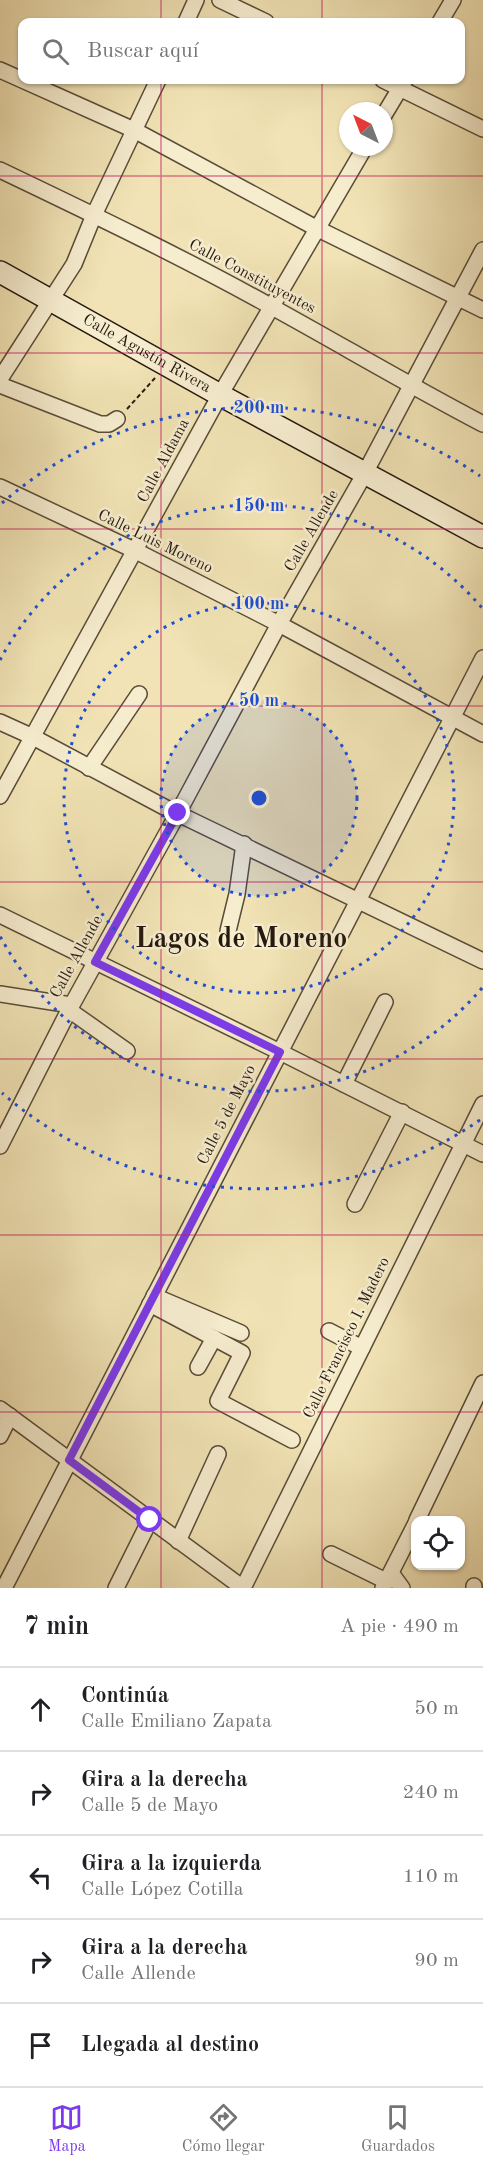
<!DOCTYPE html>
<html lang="es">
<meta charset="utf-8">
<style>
:root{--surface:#fff;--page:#f6f6f6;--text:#202124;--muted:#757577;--line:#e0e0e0;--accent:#7c3aed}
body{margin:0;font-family:"Old Standard TT",serif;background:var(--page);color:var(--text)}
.controls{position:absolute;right:18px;bottom:18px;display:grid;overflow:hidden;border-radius:12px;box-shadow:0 2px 4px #0004}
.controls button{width:54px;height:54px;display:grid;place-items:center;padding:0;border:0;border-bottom:2px solid var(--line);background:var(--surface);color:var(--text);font:30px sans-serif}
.compass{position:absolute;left:339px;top:102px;width:54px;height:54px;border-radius:50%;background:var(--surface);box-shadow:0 2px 4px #0004;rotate:318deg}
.stop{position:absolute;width:18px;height:18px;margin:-14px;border:4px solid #7c3aed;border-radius:50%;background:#fff}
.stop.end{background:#7c3aed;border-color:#fff;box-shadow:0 2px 6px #0008}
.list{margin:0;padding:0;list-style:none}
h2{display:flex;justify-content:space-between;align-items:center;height:78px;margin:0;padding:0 24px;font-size:26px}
h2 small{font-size:20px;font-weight:400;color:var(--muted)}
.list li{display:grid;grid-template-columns:39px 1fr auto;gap:18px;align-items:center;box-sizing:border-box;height:84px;padding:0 24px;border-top:2px solid var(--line)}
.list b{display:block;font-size:22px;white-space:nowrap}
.list p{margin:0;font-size:20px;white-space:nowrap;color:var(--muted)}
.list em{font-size:20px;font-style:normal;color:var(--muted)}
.icon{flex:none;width:33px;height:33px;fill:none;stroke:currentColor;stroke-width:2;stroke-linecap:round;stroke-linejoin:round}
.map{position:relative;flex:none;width:483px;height:1588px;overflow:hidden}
.search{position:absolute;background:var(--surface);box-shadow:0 2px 4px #0004;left:18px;right:18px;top:18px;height:66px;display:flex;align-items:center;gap:15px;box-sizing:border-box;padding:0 21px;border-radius:12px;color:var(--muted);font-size:22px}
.sheet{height:498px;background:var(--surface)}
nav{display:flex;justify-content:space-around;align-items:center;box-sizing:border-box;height:84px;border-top:2px solid var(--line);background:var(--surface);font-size:16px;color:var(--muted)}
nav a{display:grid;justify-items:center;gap:3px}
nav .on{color:var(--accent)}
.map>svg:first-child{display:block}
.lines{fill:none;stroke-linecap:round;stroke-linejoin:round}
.street-casing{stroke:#594c38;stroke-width:18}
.secondary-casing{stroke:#26190f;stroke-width:24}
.path{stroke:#26190f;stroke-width:2;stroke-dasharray:4.5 3;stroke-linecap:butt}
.street{stroke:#f6edcf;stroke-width:15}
.secondary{stroke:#f6edcf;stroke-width:21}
.route{stroke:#7c3aed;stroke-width:8}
.grid{fill:none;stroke:#c2185b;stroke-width:1.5;stroke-opacity:0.55}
.ring{fill:none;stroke:#1d4ed8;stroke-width:3;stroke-dasharray:3 6}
.labels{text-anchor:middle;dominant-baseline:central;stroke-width:5;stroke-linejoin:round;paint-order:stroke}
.street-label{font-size:16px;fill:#26190f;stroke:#f6edcf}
.town-label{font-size:28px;font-weight:bold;fill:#26190f;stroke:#f6edcf}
.centre{fill:#1d4ed8;stroke:#f6edcf;stroke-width:3}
.ring-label{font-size:18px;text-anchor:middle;font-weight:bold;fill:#1d4ed8;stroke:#f6edcf;stroke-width:5;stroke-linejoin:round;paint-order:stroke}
</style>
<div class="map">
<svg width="483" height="1588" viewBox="0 0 483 1588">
<rect width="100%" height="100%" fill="#f1e3b5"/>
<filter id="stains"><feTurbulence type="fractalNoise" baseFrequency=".00333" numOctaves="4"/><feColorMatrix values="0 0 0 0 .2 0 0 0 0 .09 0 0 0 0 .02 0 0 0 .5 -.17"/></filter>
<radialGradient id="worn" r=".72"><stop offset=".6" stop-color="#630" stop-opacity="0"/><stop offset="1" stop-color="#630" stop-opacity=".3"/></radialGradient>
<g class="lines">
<defs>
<g id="street">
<path d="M220 0 266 22"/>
<path d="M186 22 196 0"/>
<path d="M440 22 453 0"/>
<path d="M0 70 134 130 316 228 483 310"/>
<path d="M383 80 483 129"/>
<path d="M384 115 405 80"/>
<path d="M0 170C92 214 184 258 272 307 343 346 412 387 483 424"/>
<path d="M0 379 74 264 94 215 158 80"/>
<path d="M0 385 100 424H109L117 419"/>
<path d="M0 487 136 551 279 624 483 734"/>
<path d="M0 722 33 737 166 808 483 961"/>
<path d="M89 768 139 694"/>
<path d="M0 796 220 395 365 147"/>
<path d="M0 915 280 1052 483 1154"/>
<path d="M228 931 237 894 244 844"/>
<path d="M0 994 71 1005"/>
<path d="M69 1010 127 1051"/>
<path d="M344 1084 385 1002"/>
<path d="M0 1146 69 1010 178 813 279 624 365 473 483 250"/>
<path d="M355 1204 402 1112"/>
<path d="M154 1296 241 1333"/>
<path d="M150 1304 242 1353 218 1401 292 1440"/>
<path d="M329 1331 362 1348"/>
<path d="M198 1367 214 1338"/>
<path d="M0 1409 243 1588 483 1104"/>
<path d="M0 1436 10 1416"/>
<path d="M417 1520 483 1383"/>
<path d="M178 1541 218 1454"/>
<path d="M331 1554 386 1581"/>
<path d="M391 1573 402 1588"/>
<path d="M474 1586V1588"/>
<path d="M4 1588 483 658"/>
<path d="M116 1588 150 1520"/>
<path d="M383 1588 416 1523"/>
</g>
<g id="secondary">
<path id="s1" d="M0 272 220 395 483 537"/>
</g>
</defs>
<use href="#street" class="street-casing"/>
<use href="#secondary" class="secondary-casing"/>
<path class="path" d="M127 409 155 378"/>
<use href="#street" class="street"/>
<use href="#secondary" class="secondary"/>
</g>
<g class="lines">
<path class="route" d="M150 1520 69 1460 280 1052 95 962 178 813"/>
</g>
<path class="grid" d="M161 0V22M322 0V22M161 80V1588M322 80V1588M0 176H483M0 353H483M0 529H483M0 706H483M0 882H483M0 1059H483M0 1235H483M0 1412H483"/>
<circle cx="259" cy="798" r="98" fill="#1d4ed8" fill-opacity=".12"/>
<g class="ring">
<circle cx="259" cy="798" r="98"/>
<circle cx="259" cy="798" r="195"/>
<path d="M482 988A293 293 0 0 1 0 936M0 660A293 293 0 0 1 482 608"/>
<path d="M480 1120A391 391 0 0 1 2 1093M2 503A391 391 0 0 1 480 476"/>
</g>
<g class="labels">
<g class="street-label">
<text transform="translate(252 277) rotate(28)">Calle Constituyentes</text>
<text stroke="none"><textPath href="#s1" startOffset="168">Calle Agustín Rivera</textPath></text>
<text transform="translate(164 461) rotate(-62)">Calle Aldama</text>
<text transform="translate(312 531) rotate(-60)">Calle Allende</text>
<text transform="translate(155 542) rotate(26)">Calle Luis Moreno</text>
<text transform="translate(77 957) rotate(-61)">Calle Allende</text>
<text transform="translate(227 1115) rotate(-63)">Calle 5 de Mayo</text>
<text transform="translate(347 1338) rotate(-64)">Calle Francisco I. Madero</text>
</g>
<g class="town-label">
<text x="241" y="940">Lagos de Moreno</text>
</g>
</g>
<circle cx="259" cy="798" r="9" class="centre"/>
<g class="ring-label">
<text x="259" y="413">200 m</text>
<text x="259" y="511">150 m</text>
<text x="259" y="609">100 m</text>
<text x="259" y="706">50 m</text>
</g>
<rect width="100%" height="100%" filter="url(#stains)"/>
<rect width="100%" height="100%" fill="url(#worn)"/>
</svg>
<div class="controls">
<button><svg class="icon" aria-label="locate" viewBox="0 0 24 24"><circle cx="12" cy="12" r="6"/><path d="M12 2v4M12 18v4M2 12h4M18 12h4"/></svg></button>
</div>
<svg class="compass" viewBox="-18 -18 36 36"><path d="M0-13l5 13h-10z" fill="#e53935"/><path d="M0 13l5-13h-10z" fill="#757577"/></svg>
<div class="stop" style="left:150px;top:1520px"></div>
<div class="stop end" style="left:178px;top:813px"></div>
<div class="search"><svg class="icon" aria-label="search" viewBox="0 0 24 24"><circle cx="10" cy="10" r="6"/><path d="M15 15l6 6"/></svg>Buscar aquí</div>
</div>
<section class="sheet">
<h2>7 min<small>A pie · 490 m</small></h2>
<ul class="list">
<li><svg class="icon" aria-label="ahead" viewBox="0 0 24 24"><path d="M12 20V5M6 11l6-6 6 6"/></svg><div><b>Continúa</b><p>Calle Emiliano Zapata</p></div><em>50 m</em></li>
<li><svg class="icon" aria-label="right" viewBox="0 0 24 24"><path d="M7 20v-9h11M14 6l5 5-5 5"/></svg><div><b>Gira a la derecha</b><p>Calle 5 de Mayo</p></div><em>240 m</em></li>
<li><svg class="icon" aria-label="left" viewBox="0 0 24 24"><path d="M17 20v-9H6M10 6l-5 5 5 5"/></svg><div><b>Gira a la izquierda</b><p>Calle López Cotilla</p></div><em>110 m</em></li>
<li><svg class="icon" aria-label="right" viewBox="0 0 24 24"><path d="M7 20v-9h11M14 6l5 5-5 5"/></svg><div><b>Gira a la derecha</b><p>Calle Allende</p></div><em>90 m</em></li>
<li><svg class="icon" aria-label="arrive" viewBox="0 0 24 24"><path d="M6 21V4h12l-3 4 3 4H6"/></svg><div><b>Llegada al destino</b></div></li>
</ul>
</section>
<nav>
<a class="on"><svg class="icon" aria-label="map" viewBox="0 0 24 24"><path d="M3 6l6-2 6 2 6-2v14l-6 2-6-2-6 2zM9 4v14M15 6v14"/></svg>Mapa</a>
<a><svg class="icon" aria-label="directions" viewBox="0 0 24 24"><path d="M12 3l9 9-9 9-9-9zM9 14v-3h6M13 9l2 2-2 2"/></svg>Cómo llegar</a>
<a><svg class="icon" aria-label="saved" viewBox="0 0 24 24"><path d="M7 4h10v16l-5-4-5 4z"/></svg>Guardados</a>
</nav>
